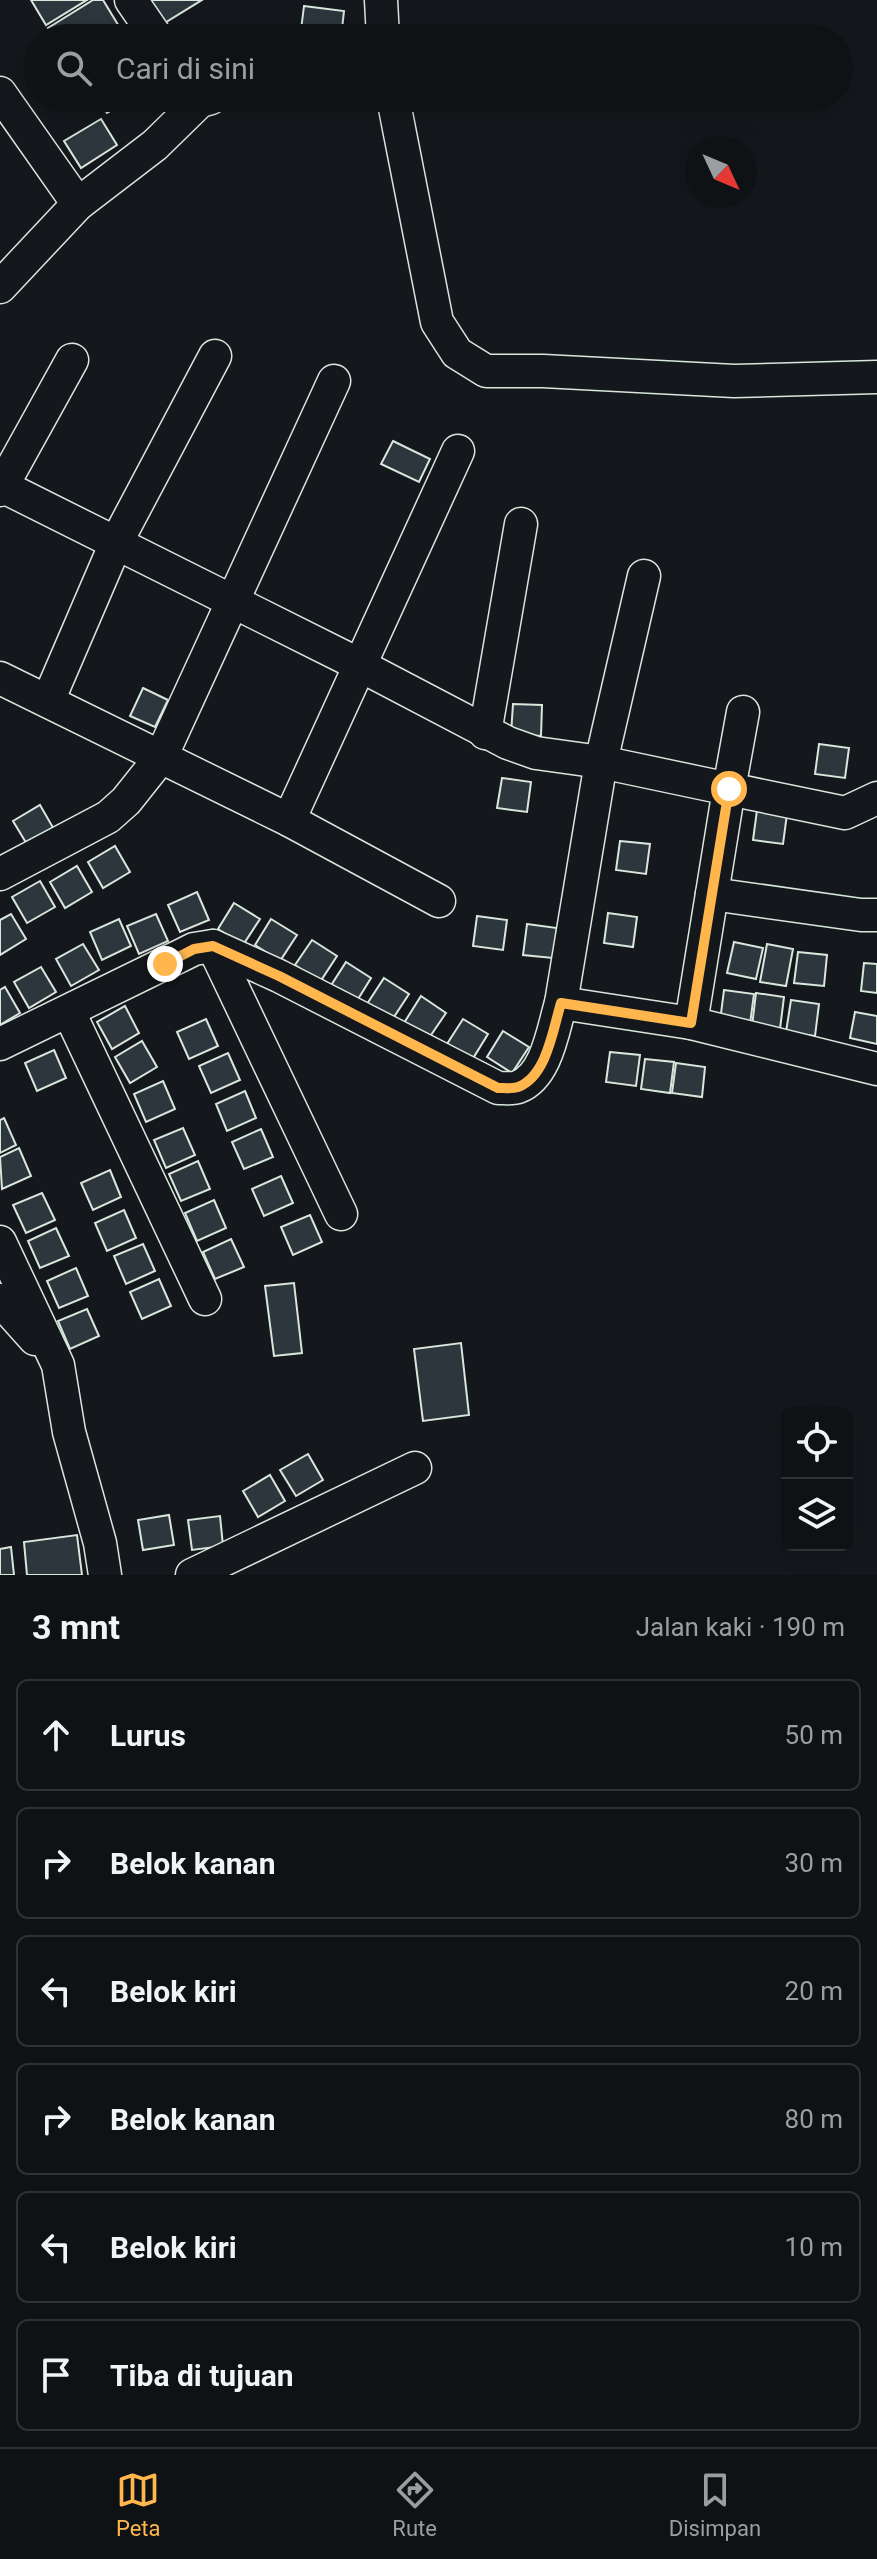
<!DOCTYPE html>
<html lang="id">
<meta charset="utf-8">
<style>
:root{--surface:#0f1215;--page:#1d2022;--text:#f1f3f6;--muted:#9b9ea0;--line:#2f3234;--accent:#ffb74d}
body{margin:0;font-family:Roboto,sans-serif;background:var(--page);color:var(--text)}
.controls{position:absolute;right:24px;bottom:24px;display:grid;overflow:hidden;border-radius:12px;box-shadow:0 4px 20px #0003}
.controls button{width:72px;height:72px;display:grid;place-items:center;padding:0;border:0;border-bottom:2px solid var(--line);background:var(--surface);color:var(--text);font:40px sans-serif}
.compass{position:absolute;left:685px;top:136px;width:72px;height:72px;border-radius:50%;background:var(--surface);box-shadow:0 4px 20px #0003;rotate:134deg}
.stop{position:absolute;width:24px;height:24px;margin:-18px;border:6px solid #ffb74d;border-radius:50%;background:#fff}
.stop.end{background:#ffb74d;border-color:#fff;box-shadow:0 2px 8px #0008}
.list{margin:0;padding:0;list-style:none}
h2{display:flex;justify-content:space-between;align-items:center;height:104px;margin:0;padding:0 32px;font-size:34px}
h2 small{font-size:26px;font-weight:400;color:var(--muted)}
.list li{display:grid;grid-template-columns:52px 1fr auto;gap:24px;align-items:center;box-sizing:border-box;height:112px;margin:0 16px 16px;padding:0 16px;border:2px solid var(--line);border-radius:12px}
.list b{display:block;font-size:30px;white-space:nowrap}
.list em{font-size:26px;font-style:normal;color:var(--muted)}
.icon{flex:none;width:44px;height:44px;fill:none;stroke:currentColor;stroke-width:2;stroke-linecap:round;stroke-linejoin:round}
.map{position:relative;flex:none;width:877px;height:1575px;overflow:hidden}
.search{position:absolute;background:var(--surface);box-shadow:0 4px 20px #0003;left:24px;right:24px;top:24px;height:88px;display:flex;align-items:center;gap:20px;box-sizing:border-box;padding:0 28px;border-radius:44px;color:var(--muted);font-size:30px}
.sheet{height:872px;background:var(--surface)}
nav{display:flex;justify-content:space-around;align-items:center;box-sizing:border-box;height:112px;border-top:2px solid var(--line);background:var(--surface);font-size:22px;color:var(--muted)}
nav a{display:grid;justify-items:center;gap:4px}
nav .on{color:var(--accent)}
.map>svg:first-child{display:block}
.building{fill:#2c363c;stroke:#d8e6dc;stroke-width:2}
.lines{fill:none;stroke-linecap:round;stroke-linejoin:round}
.minor-casing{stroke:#d8e6dc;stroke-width:35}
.minor{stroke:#14181c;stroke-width:32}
.route{stroke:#ffb74d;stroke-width:10}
</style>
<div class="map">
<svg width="877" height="1575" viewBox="0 0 877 1575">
<rect width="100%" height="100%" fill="#14181c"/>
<g class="building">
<path d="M31 0H87L46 25Z"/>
<path d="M93 0H103L120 28 104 38H54L48 28Z"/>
<path d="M143 0H202L158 27Z"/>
<path d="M304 6 344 11 341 38H300Z"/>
<path d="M97 98H132L107 113Z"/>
<path d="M101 119 117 145 81 168 64 141Z"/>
<path d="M393 441 430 459 419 482 381 464Z"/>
<path d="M143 688 168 700 155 727 130 716Z"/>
<path d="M513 704 542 705 541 736 511 734Z"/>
<path d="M819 744 849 748 845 778 815 774Z"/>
<path d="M502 778 531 782 527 812 497 808Z"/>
<path d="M40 805 55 831 28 846 13 821Z"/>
<path d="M757 810 787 814 783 844 753 840Z"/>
<path d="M620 841 650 844 646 874 616 870Z"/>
<path d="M115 846 130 872 103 888 88 862Z"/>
<path d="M77 866 92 892 65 908 50 882Z"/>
<path d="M40 881 55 907 27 923 12 897Z"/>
<path d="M197 892 209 920 180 932 168 905Z"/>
<path d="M234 903 260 919 243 945 218 929Z"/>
<path d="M608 913 637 917 633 947 604 943Z"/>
<path d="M11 914 26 939 0 955V920Z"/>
<path d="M156 914 168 941 139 954 127 926Z"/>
<path d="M477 916 507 920 503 950 473 946Z"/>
<path d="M119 919 131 946 102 960 90 932Z"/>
<path d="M271 919 297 935 280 961 255 945Z"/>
<path d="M527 924 557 928 553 958 523 955Z"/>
<path d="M312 940 337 956 320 982 295 965Z"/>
<path d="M734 942 763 948 756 979 727 973Z"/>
<path d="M83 944 99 970 71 986 56 959Z"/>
<path d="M767 944 793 949 786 986 760 982Z"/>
<path d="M798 952 827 955 824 986 794 983Z"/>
<path d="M346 962 371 978 355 1004 330 987Z"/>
<path d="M864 963 877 964V993L861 991Z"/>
<path d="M41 967 56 992 29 1008 14 982Z"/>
<path d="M384 978 409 994 392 1020 367 1004Z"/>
<path d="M5 987 20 1013 0 1025V990Z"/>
<path d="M724 990 754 994 750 1024 720 1021Z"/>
<path d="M756 993 784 997 780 1029 752 1026Z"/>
<path d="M421 996 446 1013 429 1038 404 1023Z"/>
<path d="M791 1000 819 1004 815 1036 786 1032Z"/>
<path d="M125 1006 139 1033 112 1049 97 1022Z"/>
<path d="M855 1012 877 1016V1044L850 1038Z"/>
<path d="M206 1019 218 1046 189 1059 177 1032Z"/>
<path d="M463 1019 488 1034 472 1060 447 1044Z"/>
<path d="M503 1031 529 1047 512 1073 487 1057Z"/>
<path d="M142 1041 157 1067 130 1083 115 1057Z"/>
<path d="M54 1050 66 1078 37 1091 25 1063Z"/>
<path d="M610 1052 640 1055 636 1086 606 1082Z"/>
<path d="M228 1053 240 1080 211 1093 199 1066Z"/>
<path d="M645 1059 674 1062 670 1093 641 1089Z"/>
<path d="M676 1063 705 1067 702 1097 672 1093Z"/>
<path d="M163 1081 175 1109 146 1122 134 1094Z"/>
<path d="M245 1091 256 1118 227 1131 216 1104Z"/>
<path d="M4 1118 16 1145 0 1153V1120Z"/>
<path d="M183 1128 195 1155 166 1168 154 1140Z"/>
<path d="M261 1129 273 1157 244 1169 232 1142Z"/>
<path d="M19 1148 31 1176 2 1189 0 1157Z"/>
<path d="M198 1161 210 1189 181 1201 169 1174Z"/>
<path d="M110 1170 121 1197 93 1210 81 1183Z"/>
<path d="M281 1176 293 1203 264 1216 252 1189Z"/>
<path d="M42 1193 55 1220 26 1233 13 1205Z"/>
<path d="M214 1200 226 1228 197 1241 185 1213Z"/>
<path d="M124 1210 136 1238 107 1251 95 1223Z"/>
<path d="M310 1215 322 1242 293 1255 281 1227Z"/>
<path d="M56 1228 69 1256 40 1268 28 1241Z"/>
<path d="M231 1239 244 1267 215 1279 203 1252Z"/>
<path d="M143 1244 155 1271 126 1284 114 1256Z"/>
<path d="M76 1268 88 1296 59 1308 47 1281Z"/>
<path d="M159 1279 171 1306 142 1319 130 1292Z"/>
<path d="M294 1283 302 1353 274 1356 265 1286Z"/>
<path d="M87 1309 99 1336 70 1349 58 1321Z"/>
<path d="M461 1343 469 1415 423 1421 414 1349Z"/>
<path d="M308 1454 323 1480 296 1496 280 1470Z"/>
<path d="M270 1475 285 1501 258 1517 243 1491Z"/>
<path d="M169 1515 174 1545 143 1550 138 1520Z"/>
<path d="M220 1516 223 1546 192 1550 188 1520Z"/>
<path d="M77 1535 82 1575H27L24 1542Z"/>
<path d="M11 1547 14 1575H0V1549Z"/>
</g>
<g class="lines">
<defs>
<g id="minor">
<path d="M131 0 157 38"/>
<path d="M381 0 383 38"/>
<path d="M0 93 78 204"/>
<path d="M393 98 437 322 457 353 486 371H543L734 381 877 377"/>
<path d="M0 287 78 204 155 145 200 101 211 98"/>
<path d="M0 485 344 657 508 743 536 753 601 762 729 789 691 1023 877 1069"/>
<path d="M0 490 72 360"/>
<path d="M644 576 601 762 561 1003 691 1023"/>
<path d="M0 678 289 820 439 901"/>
<path d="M48 701 116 543 215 356"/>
<path d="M743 712 729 789 845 813 877 798"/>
<path d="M485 733 521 524"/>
<path d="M289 820 458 451"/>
<path d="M0 874 108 817 126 801 161 757 334 381"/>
<path d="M712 894 861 915H877"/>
<path d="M213 946 341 1214"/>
<path d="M69 1012 205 1299"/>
<path d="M0 1044 182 955 194 949 213 946 279 976 498 1088C504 1088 513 1089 518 1087 547 1076 553 1029 561 1003"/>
<path d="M0 1242 58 1365 69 1432 100 1543 105 1575"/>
<path d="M0 1300 35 1339"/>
<path d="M192 1575 415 1468"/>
</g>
</defs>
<use href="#minor" class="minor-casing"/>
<use href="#minor" class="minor"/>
</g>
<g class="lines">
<path class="route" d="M165 964 194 949 213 946 279 976 498 1088C504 1088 512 1089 518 1087 547 1076 553 1029 561 1003L691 1023 729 789"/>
</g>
</svg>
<div class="controls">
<button><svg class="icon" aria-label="locate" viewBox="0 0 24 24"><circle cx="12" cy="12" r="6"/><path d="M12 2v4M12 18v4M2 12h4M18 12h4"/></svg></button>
<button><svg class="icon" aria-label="layers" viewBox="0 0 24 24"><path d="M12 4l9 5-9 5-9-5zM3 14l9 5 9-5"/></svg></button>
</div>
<svg class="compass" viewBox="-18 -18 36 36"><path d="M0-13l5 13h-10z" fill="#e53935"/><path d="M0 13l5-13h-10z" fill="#9b9ea0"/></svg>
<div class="stop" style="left:729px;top:789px"></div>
<div class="stop end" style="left:165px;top:964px"></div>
<div class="search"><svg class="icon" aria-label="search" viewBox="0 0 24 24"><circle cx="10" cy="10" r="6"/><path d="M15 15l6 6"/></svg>Cari di sini</div>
</div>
<section class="sheet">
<h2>3 mnt<small>Jalan kaki · 190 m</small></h2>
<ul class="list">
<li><svg class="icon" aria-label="ahead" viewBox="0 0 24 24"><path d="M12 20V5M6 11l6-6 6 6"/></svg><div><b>Lurus</b></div><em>50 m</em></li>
<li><svg class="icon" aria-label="right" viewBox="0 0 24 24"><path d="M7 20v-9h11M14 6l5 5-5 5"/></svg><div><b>Belok kanan</b></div><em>30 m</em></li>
<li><svg class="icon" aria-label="left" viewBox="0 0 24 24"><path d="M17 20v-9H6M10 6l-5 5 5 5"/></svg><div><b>Belok kiri</b></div><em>20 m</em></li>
<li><svg class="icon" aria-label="right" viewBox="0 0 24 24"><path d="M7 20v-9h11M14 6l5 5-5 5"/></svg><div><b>Belok kanan</b></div><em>80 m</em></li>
<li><svg class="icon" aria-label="left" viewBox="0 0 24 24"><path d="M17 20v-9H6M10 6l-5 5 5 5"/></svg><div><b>Belok kiri</b></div><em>10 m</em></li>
<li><svg class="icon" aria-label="arrive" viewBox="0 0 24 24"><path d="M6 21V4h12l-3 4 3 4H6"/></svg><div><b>Tiba di tujuan</b></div></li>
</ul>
</section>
<nav>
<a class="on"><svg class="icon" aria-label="map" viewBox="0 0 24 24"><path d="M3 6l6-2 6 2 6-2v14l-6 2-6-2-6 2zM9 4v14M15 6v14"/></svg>Peta</a>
<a><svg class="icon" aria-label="directions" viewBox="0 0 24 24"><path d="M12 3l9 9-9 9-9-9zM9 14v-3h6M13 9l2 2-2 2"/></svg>Rute</a>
<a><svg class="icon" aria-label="saved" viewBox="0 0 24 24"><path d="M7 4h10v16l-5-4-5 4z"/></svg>Disimpan</a>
</nav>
